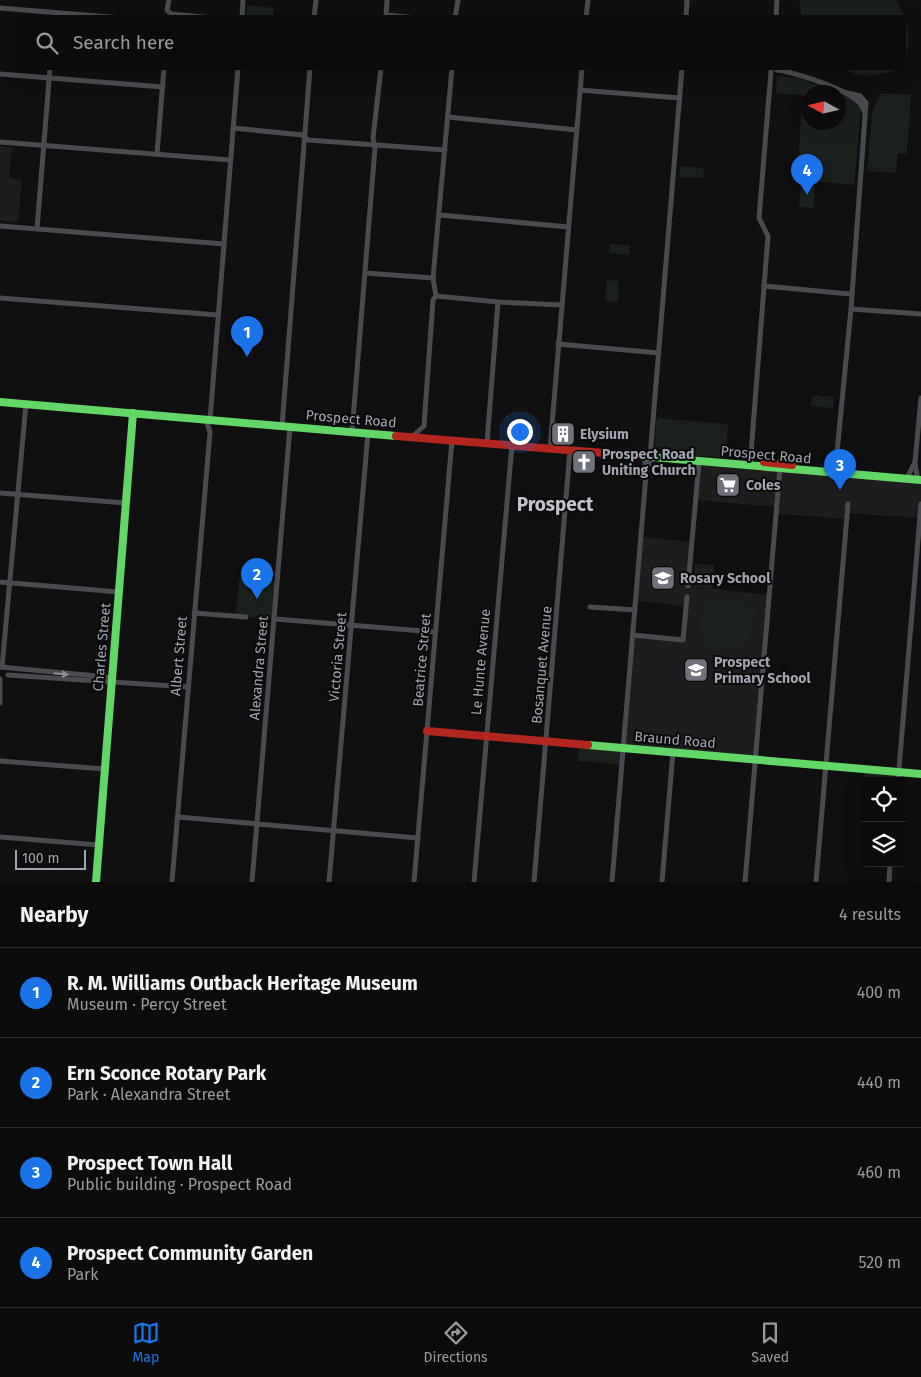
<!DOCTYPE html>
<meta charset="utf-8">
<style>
:root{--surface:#0c0c0c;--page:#151515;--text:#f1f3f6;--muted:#9a9b9d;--line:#2c2c2d;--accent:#1a73e8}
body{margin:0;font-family:"Fira Sans",sans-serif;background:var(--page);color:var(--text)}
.controls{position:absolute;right:15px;bottom:15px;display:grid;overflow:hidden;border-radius:5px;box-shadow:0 5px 20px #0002}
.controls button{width:45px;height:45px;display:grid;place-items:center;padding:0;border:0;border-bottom:1px solid var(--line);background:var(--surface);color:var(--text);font:25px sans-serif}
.compass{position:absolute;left:801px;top:85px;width:45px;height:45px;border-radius:50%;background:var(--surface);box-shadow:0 5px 20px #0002;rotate:278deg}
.scale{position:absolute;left:15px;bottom:12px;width:71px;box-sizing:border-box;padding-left:5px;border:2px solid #a1a5b1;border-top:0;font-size:14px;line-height:18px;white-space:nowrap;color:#a1a5b1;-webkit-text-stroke:4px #0a0a0b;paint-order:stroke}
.you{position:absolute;left:519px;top:431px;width:18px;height:18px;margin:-12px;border:4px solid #fff;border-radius:50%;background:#1a73e8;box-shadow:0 0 0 8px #1a73e833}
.badge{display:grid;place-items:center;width:32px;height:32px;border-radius:50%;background:var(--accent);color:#fff;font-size:16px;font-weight:700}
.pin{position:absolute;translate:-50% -41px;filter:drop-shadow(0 1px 2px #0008)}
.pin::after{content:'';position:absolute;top:26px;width:18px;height:15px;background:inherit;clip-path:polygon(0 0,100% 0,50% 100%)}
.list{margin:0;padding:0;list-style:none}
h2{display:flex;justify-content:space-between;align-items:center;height:65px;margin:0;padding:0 20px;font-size:21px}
h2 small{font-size:16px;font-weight:400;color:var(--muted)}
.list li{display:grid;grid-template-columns:32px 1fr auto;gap:15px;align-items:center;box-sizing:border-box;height:90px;padding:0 20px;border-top:1px solid var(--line)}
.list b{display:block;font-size:19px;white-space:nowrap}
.list p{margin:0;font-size:16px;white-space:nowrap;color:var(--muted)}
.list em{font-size:16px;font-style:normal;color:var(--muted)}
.icon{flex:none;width:28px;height:28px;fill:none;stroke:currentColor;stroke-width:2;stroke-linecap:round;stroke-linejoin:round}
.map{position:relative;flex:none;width:921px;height:882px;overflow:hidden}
.search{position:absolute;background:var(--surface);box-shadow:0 5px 20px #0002;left:15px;right:15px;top:15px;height:55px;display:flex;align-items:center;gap:12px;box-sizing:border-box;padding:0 18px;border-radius:5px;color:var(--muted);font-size:19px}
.sheet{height:425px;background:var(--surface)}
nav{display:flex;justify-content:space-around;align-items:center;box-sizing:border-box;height:70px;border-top:1px solid var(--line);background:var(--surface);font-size:14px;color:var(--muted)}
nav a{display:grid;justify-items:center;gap:2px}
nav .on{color:var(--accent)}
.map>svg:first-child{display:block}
.built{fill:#1d1d1e}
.green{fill:#1a201b}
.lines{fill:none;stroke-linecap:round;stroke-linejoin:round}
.street{stroke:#4a4b50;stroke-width:5}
.fast{stroke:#63d668;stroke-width:8}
.jam{stroke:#b3261e;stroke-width:8}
.oneway{fill:#8b8e99}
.labels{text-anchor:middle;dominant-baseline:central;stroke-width:4;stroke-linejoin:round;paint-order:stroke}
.street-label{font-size:14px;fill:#a1a5b1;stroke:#0a0a0b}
.poi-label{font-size:14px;font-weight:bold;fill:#a1a5b1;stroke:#0a0a0b;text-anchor:start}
.district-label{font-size:19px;font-weight:bold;fill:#c2c4cd;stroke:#0a0a0b}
</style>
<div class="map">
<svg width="921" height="882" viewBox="0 0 921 882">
<rect width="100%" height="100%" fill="#101010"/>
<g class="built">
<path d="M0 146 12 147 9 178 22 180 18 222 0 220Z"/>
<path d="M699 462 921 480V521L919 518 847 513V519L776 514V507L696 500Z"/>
<path d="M641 537 691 542 688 586 768 595 754 760 623 748 633 635 683 640 686 606 636 601Z"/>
<path d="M864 769 899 772 898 781H865V791H862Z"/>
</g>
<g class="green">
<path d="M799 0H896C906 13 914 43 904 58V18L802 17Z"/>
<path d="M247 5 274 8 273 17H246Z"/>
<path d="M843 68H897L894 71C875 76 860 79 843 68Z"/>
<path d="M777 76 798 78 835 92H808V122H838L839 94 856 100 861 109 854 185 809 181 811 162 798 160 803 95 776 93Z"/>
<path d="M880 93 911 95 907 154 898 153 896 173 867 171 872 114Z"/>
<path d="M680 166 704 168 703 178 679 177Z"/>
<path d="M802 182 815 183 813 208 799 207Z"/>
<path d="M610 244 630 245 629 255 609 253Z"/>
<path d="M607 280 619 281 618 302 605 301Z"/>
<path d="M812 395 834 397 833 408 811 406Z"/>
<path d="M657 418 728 424 725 458 656 452 654 448Z"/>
<path d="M695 564 714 565 713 588 693 587Z"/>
<path d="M239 578 278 581 275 619 236 616Z"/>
<path d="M705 599 756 604 754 628H751C748 652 724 659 704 647L699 624Z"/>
<path d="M579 744 623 748 622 765 578 761Z"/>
</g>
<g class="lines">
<g class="street">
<path d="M169 0 167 10 171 14 214 18"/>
<path d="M0 8 121 18"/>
<path d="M386 15 418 18"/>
<path d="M386 17 387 0"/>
<path d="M242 18 243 0"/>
<path d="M314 18 316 0"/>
<path d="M455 18 458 0"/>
<path d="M586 18 588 0"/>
<path d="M686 18 687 0"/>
<path d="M776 18 777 0"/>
<path d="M777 70C794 72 861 92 864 111"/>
<path d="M0 74 163 87"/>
<path d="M580 90 679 98"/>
<path d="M448 117 577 130"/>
<path d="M233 128 302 135 308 140 445 150"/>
<path d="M0 142 230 160"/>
<path d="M157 154 164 68"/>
<path d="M440 215 568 227"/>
<path d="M0 226 224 244"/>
<path d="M37 229 50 68"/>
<path d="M365 273 433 278"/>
<path d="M764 286 850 294"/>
<path d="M436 296 498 302 562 305"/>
<path d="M0 298 218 315"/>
<path d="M851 309 921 314"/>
<path d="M558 344 659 353"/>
<path d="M210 420 238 68"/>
<path d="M282 426 310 68"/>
<path d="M352 432 375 148 373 138 381 68"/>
<path d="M413 436 424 426 433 300 436 296 433 278 452 68"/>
<path d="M487 443 498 302"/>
<path d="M550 449 582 68"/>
<path d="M642 457 645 461 646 475"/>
<path d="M650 457 682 68"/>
<path d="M915 463 917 475"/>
<path d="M750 466 768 236 759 218 771 71"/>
<path d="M835 473 851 309 866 103 860 96 840 91"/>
<path d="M909 474 915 462 921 398"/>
<path d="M0 493 126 503"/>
<path d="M0 582 119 592"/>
<path d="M688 586 699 462"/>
<path d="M590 607 635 610"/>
<path d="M194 613 246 617"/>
<path d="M275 619 435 632"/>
<path d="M633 635 683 640 687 597"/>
<path d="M0 667 108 677 112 681"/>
<path d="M2 667 26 404"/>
<path d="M8 675 188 687"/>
<path d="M0 679V703"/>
<path d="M0 761 105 769"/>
<path d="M898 781 921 504"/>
<path d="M178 817 418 838"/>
<path d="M0 837 99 845"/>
<path d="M172 882 210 432 206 420"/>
<path d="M252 882 290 427"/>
<path d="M329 882 368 433"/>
<path d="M414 882 452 440"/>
<path d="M474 882 512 445"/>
<path d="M534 882 570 450"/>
<path d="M612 882 646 475 649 462 654 457"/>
<path d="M662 882 673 752"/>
<path d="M745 882 780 467"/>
<path d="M816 882 848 504"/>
<path d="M889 882 890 863"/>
</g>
<g class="fast">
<path d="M0 402 396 436"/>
<path d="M641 456 921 480"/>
<path d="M588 745 921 774"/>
<path d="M96 882 133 413"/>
</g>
<g class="jam">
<path d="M396 436 641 456"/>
<path d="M764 462 792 465"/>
<path d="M427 731 588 745"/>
</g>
</g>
<defs><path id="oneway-solid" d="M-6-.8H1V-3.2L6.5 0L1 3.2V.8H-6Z" transform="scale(1.25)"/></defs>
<use class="oneway" href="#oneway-solid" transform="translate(61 674) rotate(5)"/>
<defs>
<symbol id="building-square" viewBox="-11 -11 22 22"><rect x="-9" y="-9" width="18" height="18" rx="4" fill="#6e7179" stroke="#0a0a0b"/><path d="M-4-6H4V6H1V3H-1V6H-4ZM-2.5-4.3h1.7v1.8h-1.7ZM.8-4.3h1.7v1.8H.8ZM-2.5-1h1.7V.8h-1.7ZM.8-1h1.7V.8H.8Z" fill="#fff"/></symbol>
<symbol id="church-square" viewBox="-11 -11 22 22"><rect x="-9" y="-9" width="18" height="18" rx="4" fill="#6e7179" stroke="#0a0a0b"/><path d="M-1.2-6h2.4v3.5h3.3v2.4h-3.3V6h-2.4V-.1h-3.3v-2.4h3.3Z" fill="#fff"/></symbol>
<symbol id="supermarket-square" viewBox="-11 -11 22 22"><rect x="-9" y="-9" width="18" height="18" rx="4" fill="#6e7179" stroke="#0a0a0b"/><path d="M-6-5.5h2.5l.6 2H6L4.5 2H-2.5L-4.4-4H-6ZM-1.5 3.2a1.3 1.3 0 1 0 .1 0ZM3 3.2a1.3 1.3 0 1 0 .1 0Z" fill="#fff"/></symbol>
<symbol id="school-square" viewBox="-11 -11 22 22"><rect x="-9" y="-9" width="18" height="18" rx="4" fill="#6e7179" stroke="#0a0a0b"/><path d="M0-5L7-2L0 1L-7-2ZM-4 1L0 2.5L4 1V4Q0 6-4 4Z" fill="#fff"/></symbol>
</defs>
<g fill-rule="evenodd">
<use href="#building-square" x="549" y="420" width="28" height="28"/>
<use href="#church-square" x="570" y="448" width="28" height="28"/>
<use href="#supermarket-square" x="714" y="471" width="28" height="28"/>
<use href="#school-square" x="649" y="564" width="28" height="28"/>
<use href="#school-square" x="682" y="656" width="28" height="28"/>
</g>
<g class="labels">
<g class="street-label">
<text transform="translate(351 419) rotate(5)">Prospect Road</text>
<text transform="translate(766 455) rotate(5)">Prospect Road</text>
<text transform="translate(102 647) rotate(-85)">Charles Street</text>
<text transform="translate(179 656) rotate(-85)">Albert Street</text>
<text transform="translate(338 657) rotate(-85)">Victoria Street</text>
<text transform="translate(422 660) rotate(-85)">Beatrice Street</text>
<text transform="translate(481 662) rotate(-85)">Le Hunte Avenue</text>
<text transform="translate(542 665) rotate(-85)">Bosanquet Avenue</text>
<text transform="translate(259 668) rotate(-85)">Alexandra Street</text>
<text transform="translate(675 740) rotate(5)">Braund Road</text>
</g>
<g class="poi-label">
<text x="580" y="434">Elysium</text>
<text x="602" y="454">Prospect Road<tspan x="602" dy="16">Uniting Church</tspan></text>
<text x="746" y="485">Coles</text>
<text x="680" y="578">Rosary School</text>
<text x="714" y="662">Prospect<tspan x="714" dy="16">Primary School</tspan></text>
</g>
<g class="district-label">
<text x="555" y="504">Prospect</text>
</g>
</g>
</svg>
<div class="controls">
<button><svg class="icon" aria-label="locate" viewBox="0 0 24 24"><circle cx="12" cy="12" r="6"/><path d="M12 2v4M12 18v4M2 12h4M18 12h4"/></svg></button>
<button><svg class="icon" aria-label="layers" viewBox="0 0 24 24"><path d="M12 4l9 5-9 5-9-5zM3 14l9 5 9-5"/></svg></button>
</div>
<svg class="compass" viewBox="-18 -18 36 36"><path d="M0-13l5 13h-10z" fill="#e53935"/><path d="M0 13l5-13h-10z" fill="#9a9b9d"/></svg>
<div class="scale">100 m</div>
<div class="you"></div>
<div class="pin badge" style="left:247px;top:357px">1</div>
<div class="pin badge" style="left:257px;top:599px">2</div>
<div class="pin badge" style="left:840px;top:490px">3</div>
<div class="pin badge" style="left:807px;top:195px">4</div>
<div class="search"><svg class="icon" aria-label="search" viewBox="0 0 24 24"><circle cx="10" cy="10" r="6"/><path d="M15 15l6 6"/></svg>Search here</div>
</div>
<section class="sheet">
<h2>Nearby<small>4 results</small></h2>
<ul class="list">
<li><span class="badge">1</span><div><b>R. M. Williams Outback Heritage Museum</b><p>Museum · Percy Street</p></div><em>400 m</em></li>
<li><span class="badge">2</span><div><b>Ern Sconce Rotary Park</b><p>Park · Alexandra Street</p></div><em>440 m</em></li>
<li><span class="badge">3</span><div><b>Prospect Town Hall</b><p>Public building · Prospect Road</p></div><em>460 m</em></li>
<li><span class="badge">4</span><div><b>Prospect Community Garden</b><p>Park</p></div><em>520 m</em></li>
</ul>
</section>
<nav>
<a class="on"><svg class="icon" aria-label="map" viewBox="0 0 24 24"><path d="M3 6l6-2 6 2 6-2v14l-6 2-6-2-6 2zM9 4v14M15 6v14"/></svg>Map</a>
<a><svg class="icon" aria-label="directions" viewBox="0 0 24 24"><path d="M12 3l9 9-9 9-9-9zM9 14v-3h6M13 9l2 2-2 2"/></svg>Directions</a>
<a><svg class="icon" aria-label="saved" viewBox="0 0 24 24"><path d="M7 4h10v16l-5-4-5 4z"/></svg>Saved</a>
</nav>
